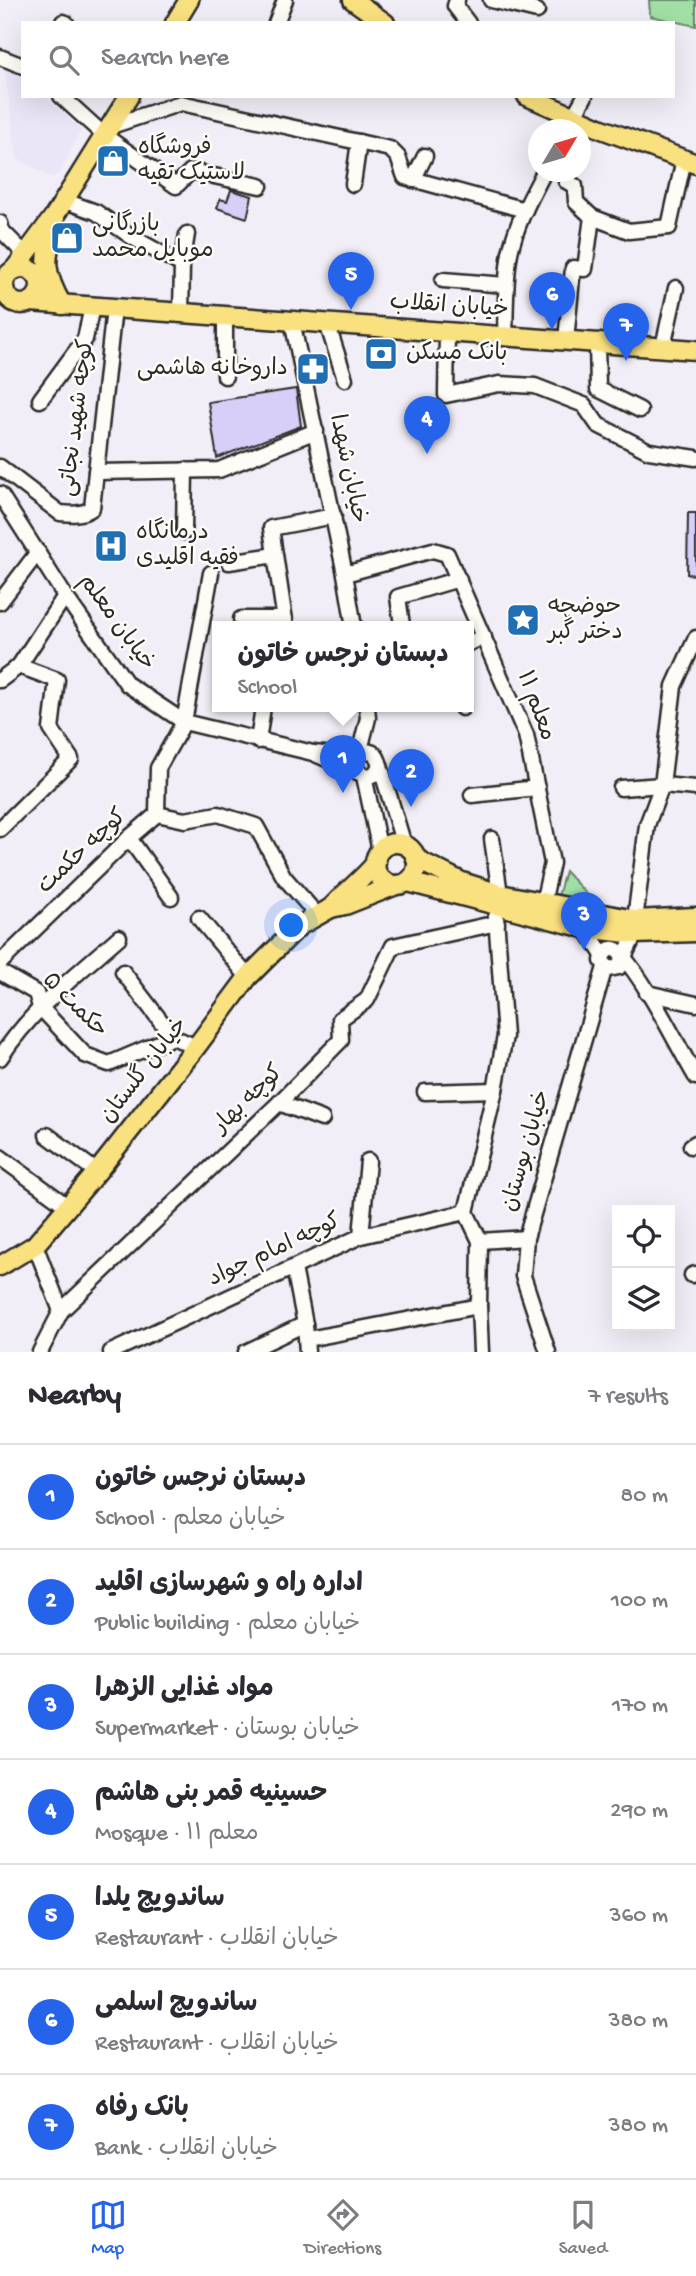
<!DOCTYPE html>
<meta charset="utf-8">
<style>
:root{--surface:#fff;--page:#f7f7f7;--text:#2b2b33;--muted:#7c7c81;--line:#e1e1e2;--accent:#2563eb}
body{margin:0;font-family:"Gochi Hand","Playpen Sans Arabic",sans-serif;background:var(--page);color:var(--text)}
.controls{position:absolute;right:21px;bottom:21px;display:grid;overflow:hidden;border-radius:0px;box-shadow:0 7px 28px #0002}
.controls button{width:63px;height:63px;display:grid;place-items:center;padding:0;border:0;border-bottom:2px solid var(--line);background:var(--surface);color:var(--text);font:35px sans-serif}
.compass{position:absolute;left:528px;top:119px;width:63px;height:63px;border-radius:50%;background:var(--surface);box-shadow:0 7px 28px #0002;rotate:52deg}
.you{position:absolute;left:292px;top:926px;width:24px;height:24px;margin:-18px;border:5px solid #fff;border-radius:50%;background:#1a73e8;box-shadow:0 0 0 10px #1a73e833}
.badge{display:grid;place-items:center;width:46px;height:46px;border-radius:50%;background:var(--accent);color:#fff;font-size:23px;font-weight:700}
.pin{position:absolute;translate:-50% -58px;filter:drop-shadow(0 2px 4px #0008)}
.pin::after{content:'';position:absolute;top:37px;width:24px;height:21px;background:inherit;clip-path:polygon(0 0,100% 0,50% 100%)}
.popup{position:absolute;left:212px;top:621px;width:262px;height:91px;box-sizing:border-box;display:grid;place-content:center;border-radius:0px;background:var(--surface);filter:drop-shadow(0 2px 5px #0005);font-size:23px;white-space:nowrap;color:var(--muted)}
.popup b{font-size:26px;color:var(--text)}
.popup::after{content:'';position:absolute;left:50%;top:100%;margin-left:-14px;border:14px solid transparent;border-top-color:var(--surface)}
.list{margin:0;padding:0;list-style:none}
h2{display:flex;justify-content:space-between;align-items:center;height:91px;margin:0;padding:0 28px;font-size:30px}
h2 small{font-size:23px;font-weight:400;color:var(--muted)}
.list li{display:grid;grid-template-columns:46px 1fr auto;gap:21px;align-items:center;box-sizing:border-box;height:105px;padding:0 28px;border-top:2px solid var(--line)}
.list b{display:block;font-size:26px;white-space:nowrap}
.list p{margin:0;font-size:23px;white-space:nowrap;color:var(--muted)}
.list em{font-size:23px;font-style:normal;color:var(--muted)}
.icon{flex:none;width:38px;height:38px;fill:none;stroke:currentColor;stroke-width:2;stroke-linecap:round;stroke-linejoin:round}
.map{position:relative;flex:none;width:696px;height:1352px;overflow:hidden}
.search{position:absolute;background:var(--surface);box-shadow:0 7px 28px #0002;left:21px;right:21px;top:21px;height:77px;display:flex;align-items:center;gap:18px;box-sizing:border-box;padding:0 24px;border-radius:0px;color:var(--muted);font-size:26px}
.sheet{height:826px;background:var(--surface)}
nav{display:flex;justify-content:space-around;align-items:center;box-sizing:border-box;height:98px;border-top:2px solid var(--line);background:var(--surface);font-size:19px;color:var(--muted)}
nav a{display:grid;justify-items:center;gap:4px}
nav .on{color:var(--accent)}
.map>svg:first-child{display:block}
.built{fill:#eae5f7}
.green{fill:#a2dfa5;stroke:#668568;stroke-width:2}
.building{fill:#d7cff8;stroke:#2b2b2b;stroke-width:2}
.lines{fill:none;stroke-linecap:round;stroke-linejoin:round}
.minor-casing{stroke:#2b2b2b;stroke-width:19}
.major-casing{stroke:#2b2b2b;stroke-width:23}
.minor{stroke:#fdfcf7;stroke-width:14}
.major{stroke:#fae180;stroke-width:18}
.labels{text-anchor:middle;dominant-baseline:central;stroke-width:5;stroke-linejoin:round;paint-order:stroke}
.poi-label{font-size:23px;fill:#2b2b2b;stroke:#fdfcf7;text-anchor:start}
.street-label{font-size:23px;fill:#2b2b2b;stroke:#fdfcf7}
</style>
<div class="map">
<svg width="696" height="1352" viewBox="0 0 696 1352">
<rect width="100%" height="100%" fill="#f2eef7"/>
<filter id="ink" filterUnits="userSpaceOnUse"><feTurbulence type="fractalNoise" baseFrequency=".0143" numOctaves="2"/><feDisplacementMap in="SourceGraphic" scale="14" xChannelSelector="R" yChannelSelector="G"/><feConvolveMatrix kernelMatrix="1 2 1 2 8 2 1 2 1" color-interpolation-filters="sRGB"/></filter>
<g filter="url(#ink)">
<path class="built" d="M5 69 23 79V96H44L81 130 60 172 53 178 17 158Z"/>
<g class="green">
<path d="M649 0H696V26L650 16Z"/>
<path d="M565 871 596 904 558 896Z"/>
</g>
<g class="building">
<path d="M231 190 252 196 247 218 217 208 220 199 227 201Z"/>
<path d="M296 389 301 426 217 458 208 402Z"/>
<path d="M688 513H696V575L687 574Z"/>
</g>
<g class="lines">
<defs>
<g id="minor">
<path d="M457 0 455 6 468 23"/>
<path d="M491 0 537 11"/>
<path d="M63 22 66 23"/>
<path d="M276 23 285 0"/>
<path d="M0 57 23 66"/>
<path d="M61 96 105 136 176 186 191 171 260 186"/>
<path d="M111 126 181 103 390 149 398 157 405 177 525 210"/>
<path d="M566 130 585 96"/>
<path d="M566 172V181L575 186 576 202 592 217"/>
<path d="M413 180 425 156"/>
<path d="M353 184 359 142"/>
<path d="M65 201 96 212 132 237 182 265"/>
<path d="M0 223 2 231 25 254"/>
<path d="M443 280 506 285"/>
<path d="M181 313 182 265 187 234"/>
<path d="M225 316V376"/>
<path d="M292 321 345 574 354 627"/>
<path d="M327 323 345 379"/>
<path d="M447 332 446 395 499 384 535 386 584 405 598 425 649 451 696 458"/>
<path d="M505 336C506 308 505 280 510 253 516 224 531 197 544 172"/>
<path d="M566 340 573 268 585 269 592 217 629 231 669 227 684 159"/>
<path d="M597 342 598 389 640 410"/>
<path d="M663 347 676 288"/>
<path d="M40 400 85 339 92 307"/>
<path d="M0 467 60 513C71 514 83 515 92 508L114 308"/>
<path d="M96 472 219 470 316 431"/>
<path d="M0 494 65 596 127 684 184 722 313 753"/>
<path d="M184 532 185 470"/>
<path d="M229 562 275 555"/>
<path d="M345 574 433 550 447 554 526 735 552 863 543 903"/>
<path d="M0 602 38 552"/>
<path d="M241 619H285"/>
<path d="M402 625 398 597 459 579"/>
<path d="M286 627 271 528 334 516"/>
<path d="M469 643 484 637"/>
<path d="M0 680 19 666 65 596"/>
<path d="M462 707V708"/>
<path d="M258 741 263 707"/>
<path d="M359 754 368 718 367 707"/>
<path d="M356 757 313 753 357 772"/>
<path d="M379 762C380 771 373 777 364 776L355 768 356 757C365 748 375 750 379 762L404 845"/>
<path d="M364 776 380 851"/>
<path d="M621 788 662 785 696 788"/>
<path d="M472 795 537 788"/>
<path d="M157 814 185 820 218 814 256 826 284 877 317 915"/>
<path d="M0 829 71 759 51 729 57 680 19 666"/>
<path d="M129 838 171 897"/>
<path d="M492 839 500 894"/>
<path d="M199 918 248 977"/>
<path d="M635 920 647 825 662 785 674 686 696 638"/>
<path d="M585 928 603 955"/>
<path d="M635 934 619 967 609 969 602 961C602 953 611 943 620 953 649 986 673 1038 696 1077"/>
<path d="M0 963 129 838 157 814 158 768 184 722 211 573"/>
<path d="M0 972 36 993 40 1007 85 1055 109 1064 173 1037 196 1047"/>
<path d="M123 972 173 1037"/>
<path d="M647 993 696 1004"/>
<path d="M0 1058C31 1010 76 975 119 937"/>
<path d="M425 1092 495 1090"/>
<path d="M279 1103 322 1119"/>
<path d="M47 1135 97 1172"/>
<path d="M691 1146 696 1143"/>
<path d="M0 1157 67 1206"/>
<path d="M466 1212 495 1090 505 1036 496 917"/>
<path d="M466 1212 480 1241 479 1306 481 1352"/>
<path d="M361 1236 368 1161"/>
<path d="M480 1241 526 1238"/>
<path d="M35 1245 61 1311"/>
<path d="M294 1268 305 1324 307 1352"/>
<path d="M692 1275 696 1274"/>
<path d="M308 1339 479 1306"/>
<path d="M40 1352 61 1311 279 1103 341 1040 340 1019 367 1000 393 946 497 923"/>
<path d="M111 1352 361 1236 466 1212"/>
<path d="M246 1352 305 1324"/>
<path d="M548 1352 523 1276 526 1238 605 967"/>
</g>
<g id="major">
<path d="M353 0 385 23"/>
<path d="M175 23 189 0"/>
<path d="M527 96 602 129 696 164"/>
<path d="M55 219C46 258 41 268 62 305"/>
<circle cx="22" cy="286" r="18"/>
<path d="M14 270 55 215 129 96"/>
<path d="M30 302 696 350"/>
<circle cx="396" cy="864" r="21"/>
<path d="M416 859 462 882 500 894 635 920 696 917"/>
<path d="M376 863C362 880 345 892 331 908L345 905 396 885"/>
<path d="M408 882 585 928 635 934 696 932"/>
<path d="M0 1266 35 1245 97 1172 196 1047 248 977 299 926 331 908"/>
</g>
</defs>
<use href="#minor" class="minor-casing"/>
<use href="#major" class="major-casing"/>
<use href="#minor" class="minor"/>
<use href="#major" class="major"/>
</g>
</g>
<defs>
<symbol id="shop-square" viewBox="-11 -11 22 22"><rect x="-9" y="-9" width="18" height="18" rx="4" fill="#1f6fb2" stroke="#fdfcf7"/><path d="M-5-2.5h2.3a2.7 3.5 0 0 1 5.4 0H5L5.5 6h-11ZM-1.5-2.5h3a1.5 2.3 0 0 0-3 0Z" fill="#fff"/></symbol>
<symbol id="bank-square" viewBox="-11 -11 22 22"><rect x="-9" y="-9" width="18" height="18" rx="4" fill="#1f6fb2" stroke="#fdfcf7"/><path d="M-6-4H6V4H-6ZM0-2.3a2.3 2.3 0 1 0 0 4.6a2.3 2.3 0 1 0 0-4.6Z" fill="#fff"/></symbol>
<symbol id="pharmacy-square" viewBox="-11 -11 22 22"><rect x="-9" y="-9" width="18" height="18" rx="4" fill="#1f6fb2" stroke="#fdfcf7"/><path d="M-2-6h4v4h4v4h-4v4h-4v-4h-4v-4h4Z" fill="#fff"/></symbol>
<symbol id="hospital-square" viewBox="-11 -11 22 22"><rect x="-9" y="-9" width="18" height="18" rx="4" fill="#1f6fb2" stroke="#fdfcf7"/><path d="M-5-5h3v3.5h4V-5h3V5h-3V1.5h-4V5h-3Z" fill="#fff"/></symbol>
<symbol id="sight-square" viewBox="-11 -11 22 22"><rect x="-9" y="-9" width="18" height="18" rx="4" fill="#1f6fb2" stroke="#fdfcf7"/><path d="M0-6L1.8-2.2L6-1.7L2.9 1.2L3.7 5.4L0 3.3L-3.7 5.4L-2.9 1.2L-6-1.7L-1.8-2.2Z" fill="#fff"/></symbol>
</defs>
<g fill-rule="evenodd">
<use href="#shop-square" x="94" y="142" width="38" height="38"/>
<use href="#shop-square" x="48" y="219" width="38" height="38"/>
<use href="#bank-square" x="362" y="335" width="38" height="38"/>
<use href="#pharmacy-square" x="294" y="350" width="38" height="38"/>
<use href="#hospital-square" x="92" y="527" width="38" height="38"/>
<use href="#sight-square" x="504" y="601" width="38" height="38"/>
</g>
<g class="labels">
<g class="poi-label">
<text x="138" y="148">فروشگاه<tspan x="138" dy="26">لاستیک تقیه</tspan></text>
<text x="92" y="225">بازرگانی<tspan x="92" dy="26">موبایل محمد</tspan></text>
<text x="406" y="354">بانک مسکن</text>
<text x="288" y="369" text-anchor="end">داروخانه هاشمی</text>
<text x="136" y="533">درمانگاه<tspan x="136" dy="26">فقیه اقلیدی</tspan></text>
<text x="548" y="607">حوضچه<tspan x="548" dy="26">دختر گبر</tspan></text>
</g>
<g class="street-label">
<text transform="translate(449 307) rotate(4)">خیابان انقلاب</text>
<text transform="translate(78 418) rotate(-83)">کوچه شهید نجاتی</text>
<text transform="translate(347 469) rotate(78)">خیابان شهدا</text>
<text transform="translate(116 623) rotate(54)">خیابان معلم</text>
<text transform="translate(535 706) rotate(70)">معلم ۱۱</text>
<text transform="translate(83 852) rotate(-43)">کوچه حکمت</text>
<text transform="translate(74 1006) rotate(45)">حکمت ۵</text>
<text transform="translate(145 1071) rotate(-52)">خیابان گلستان</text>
<text transform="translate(249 1100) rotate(-44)">کوچه بهار</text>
<text transform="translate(527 1151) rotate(-74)">خیابان بوستان</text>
<text transform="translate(275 1251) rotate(-25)">کوچه امام جواد</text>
</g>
</g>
</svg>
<div class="controls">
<button><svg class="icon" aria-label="locate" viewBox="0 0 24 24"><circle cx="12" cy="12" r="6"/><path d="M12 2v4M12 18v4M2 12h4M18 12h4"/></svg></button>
<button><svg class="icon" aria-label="layers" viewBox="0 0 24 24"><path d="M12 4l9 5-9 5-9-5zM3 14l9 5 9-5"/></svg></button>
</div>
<svg class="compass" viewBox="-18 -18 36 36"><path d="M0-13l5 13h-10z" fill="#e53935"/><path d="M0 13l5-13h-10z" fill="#7c7c81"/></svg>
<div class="you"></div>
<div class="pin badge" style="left:343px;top:793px">1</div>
<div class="popup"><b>دبستان نرجس خاتون</b>School</div>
<div class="pin badge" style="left:411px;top:807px">2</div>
<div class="pin badge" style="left:584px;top:950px">3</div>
<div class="pin badge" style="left:427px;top:454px">4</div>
<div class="pin badge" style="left:351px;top:310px">5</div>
<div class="pin badge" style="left:552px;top:330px">6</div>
<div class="pin badge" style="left:626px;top:361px">7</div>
<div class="search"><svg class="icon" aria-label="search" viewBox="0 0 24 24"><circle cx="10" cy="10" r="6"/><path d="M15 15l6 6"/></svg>Search here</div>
</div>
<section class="sheet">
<h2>Nearby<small>7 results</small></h2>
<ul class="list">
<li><span class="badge">1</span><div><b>دبستان نرجس خاتون</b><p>School · خیابان معلم</p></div><em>80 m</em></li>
<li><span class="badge">2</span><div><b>اداره راه و شهرسازی اقلید</b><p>Public building · خیابان معلم</p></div><em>100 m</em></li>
<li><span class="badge">3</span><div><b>مواد غذایی الزهرا</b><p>Supermarket · خیابان بوستان</p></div><em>170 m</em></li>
<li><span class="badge">4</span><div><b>حسینیه قمر بنی هاشم</b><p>Mosque · معلم ۱۱</p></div><em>290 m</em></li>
<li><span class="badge">5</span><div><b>ساندویچ یلدا</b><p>Restaurant · خیابان انقلاب</p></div><em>360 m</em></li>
<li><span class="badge">6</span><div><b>ساندویچ اسلمی</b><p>Restaurant · خیابان انقلاب</p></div><em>380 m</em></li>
<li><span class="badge">7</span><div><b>بانک رفاه</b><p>Bank · خیابان انقلاب</p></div><em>380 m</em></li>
</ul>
</section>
<nav>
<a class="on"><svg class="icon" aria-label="map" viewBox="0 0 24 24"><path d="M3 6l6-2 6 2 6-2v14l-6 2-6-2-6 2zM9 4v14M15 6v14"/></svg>Map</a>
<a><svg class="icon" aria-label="directions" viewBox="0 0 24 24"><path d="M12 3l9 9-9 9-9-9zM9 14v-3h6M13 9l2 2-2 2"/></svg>Directions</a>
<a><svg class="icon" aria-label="saved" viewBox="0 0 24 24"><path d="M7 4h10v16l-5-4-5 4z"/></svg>Saved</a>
</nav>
